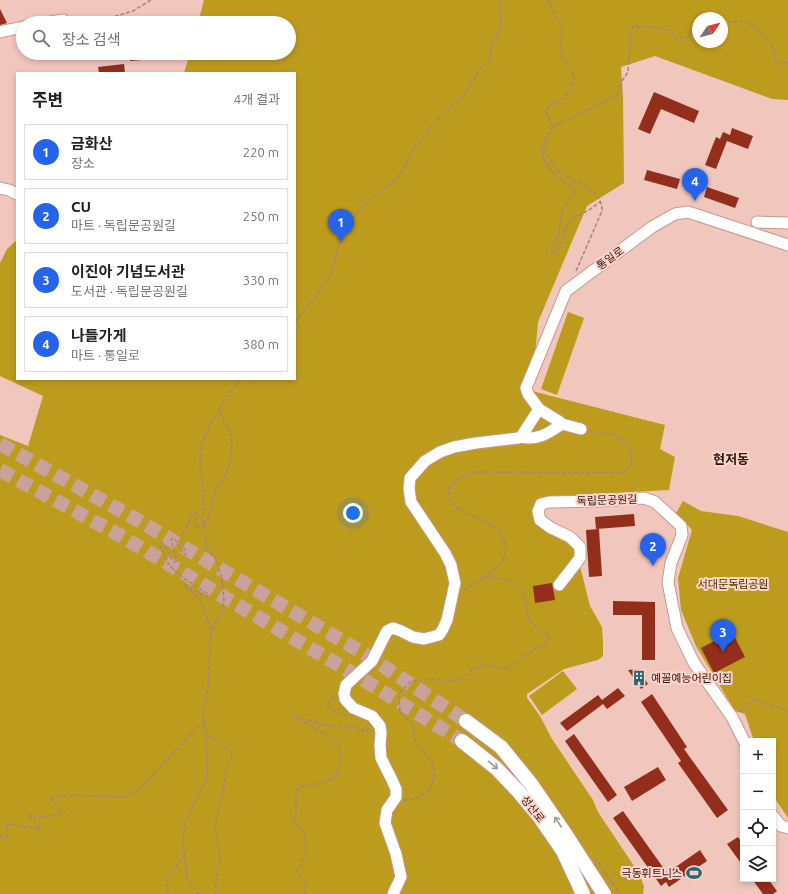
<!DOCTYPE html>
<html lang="ko">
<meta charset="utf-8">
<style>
:root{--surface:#fff;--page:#f2f2f2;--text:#202124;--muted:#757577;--line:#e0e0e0;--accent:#2563eb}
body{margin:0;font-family:Ubuntu,"Noto Sans KR",sans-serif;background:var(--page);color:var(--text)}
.controls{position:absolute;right:12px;bottom:12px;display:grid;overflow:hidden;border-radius:0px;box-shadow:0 2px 6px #0003}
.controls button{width:36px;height:36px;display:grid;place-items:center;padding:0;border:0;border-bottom:1px solid var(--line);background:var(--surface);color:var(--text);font:20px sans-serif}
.compass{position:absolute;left:692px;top:12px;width:36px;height:36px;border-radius:50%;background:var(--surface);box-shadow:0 2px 6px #0003;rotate:55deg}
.you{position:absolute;left:353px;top:513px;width:14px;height:14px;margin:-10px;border:3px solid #fff;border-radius:50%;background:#1a73e8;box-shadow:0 0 0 6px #1a73e833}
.badge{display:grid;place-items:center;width:26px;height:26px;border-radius:50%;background:var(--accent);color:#fff;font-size:13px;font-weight:700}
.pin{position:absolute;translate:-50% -33px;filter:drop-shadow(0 1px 2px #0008)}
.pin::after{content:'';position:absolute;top:21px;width:14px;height:12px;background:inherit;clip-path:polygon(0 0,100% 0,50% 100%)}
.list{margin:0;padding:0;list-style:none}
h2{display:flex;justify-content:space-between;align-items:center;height:52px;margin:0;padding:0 16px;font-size:17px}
h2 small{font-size:13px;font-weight:400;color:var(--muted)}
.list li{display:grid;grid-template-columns:26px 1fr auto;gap:12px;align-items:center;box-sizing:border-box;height:56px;margin:0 8px 8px;padding:0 8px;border:1px solid var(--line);border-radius:0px}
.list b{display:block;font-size:15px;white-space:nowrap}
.list p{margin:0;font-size:13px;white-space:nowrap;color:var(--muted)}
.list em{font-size:13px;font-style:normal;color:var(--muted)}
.icon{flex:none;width:22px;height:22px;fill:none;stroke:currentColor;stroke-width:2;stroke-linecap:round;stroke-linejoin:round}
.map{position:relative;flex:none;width:788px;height:894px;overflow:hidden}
.search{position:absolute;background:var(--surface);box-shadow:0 2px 6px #0003;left:16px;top:16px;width:280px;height:44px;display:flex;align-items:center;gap:10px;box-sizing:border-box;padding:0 14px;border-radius:22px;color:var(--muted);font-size:15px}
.panel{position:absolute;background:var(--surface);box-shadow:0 2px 6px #0003;left:16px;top:72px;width:280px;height:308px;border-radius:0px}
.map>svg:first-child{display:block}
.green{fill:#bd9c1d;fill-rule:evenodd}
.building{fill:#922e1b}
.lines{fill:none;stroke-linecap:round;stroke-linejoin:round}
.major-tunnel{stroke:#c9a39b;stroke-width:14;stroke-dasharray:14 7;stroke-linecap:butt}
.minor-casing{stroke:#c39a91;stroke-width:13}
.major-casing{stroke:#c39a91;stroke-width:16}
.path{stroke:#a5847c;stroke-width:1.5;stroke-dasharray:4 2;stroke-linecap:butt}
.minor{stroke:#fff;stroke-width:11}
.major{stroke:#fff;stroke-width:14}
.oneway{stroke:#9e9896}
.labels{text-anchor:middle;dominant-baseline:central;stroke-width:4;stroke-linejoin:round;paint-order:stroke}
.street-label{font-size:11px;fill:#281915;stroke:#fed3c9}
.park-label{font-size:11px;fill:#453804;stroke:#fed3c9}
.poi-label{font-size:11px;fill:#281915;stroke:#fed3c9;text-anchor:start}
.quarter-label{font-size:13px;font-weight:bold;fill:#281915;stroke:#fed3c9}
</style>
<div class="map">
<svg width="788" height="894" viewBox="0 0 788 894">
<rect width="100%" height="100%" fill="#f1c6bc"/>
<g class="green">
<path d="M204 0H788V100L772 99 655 56 621 67 623 97 624 183 587 206 538 322 532 391 665 425 660 449 675 457 669 490 558 496 539 501 534 508 577 548 578 558 590 606 602 627 603 642V656L598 660 564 669 527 694V698L540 716 552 739 593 800 598 812 640 875 644 887 643 894H0V435L28 446 43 396 0 376V263L7 249 17 240V379H295V73H184L190 53H289V23H198ZM698 18H722V42H698Z"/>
<path d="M568 312 584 318 557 395 541 389Z"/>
<path d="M683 501 701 511 738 516 788 532V818L776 800 773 791V741H754L745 714 735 711 696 646 681 610 678 578 692 530 676 513Z"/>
<path d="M563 671 577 689 542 715 529 696Z"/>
</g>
<g class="building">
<path d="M0 9 7 23 0 25Z"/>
<path d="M129 53H155V59L130 61Z"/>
<path d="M124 64 125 73H99L98 67Z"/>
<path d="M654 92 699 111 694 123 661 109 650 134 638 129Z"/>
<path d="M732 128 753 136 748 149 727 141 716 169 705 165 716 137 720 139 723 132 730 135Z"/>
<path d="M647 170 680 179 677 189 644 180Z"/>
<path d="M707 187 739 198 735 208 704 197Z"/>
<path d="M634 514 635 526 596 529 595 517Z"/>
<path d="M599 529 602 576 589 577 586 530Z"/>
<path d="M552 583 555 600 535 603 533 586Z"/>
<path d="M613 601 655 602V660H642V615H613Z"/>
<path d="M732 632 745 657 714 673 701 648Z"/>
<path d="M638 669 648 684 641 689 628 670Z"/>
<path d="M618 688 625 696 607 709 603 704 567 731 560 723 598 695 602 700Z"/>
<path d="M652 694 687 747 684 749 728 810 717 818 678 763 681 761 641 702Z"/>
<path d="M574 734 617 795 608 802 565 741Z"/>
<path d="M658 767 666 780 632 801 624 787Z"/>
<path d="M623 811 667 873 700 850 707 861 669 887 666 882 661 886 613 818Z"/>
<path d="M738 837 743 844V866L727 844Z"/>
<path d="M752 879H768L777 891 773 894H763Z"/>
</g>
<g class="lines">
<g class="major-tunnel">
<path d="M0 444 134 518 368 656 466 721"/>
<path d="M0 470 121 536 359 677 462 741"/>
</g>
<defs>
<g id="minor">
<path d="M45 23 63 20"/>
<path d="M0 32 23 27"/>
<path d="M0 188 9 190 17 194"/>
<path d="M757 222 788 223"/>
<path d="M562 424 581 429"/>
<path d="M521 437C537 441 549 433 562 424L560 422 539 409"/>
<path d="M559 585 580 558V547L570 537 551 528 540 520 538 511 541 504 549 502 601 501 644 498 655 502 681 526 682 535 671 563 668 582 677 628 694 663 732 717 744 741"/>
<path d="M773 816 781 826 788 828"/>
<path d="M393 894 401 877 396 854 385 823 387 810 396 797V789L391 778 381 758 380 745 381 733 380 726 372 716 353 708 345 699 344 694 346 685 372 661 387 631 393 628 401 631 413 637 424 639 439 635 443 629 447 620 455 583 451 565 445 553 411 502 409 489 410 478 425 461 440 452 454 447 476 443 518 438 521 437 539 409 528 394 526 388 566 291 652 227 675 214 688 212 788 245"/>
</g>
<g id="major">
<path d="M466 721 501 747 531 784 566 835 604 894"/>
<path d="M462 741 496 768 518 791 539 816 563 851 583 894"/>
</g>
</defs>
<use href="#minor" class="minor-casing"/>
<use href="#major" class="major-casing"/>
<g class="path">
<path d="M548 0 556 17 561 24 562 32 561 43 563 59 569 66 574 75 572 89 563 99 549 106 546 112 553 127"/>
<path d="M73 19H106L133 11 151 0"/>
<path d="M722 22 742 21 751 25 771 42 776 60 780 64 788 62"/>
<path d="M545 140C534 160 559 178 573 189L575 192 563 209 558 236 551 250 552 252 555 253 557 251 568 224 573 218 589 210 600 202"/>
<path d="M576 271 602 211C602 188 577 184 562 173 553 167 543 150 546 139 546 138 549 134 549 133 551 131 552 128 554 126 560 122 568 120 574 117 589 110 603 102 618 95L622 81 628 72 630 45V33L633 26C652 29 662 22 676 38 687 38 692 36 698 27"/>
<path d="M295 322 300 315 315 298 332 273 339 244 353 218 359 210 377 194 389 185 396 179 404 168 414 148 424 137 433 124 444 113 462 97 471 85 481 67 492 59 490 50 494 41 498 36 501 22 500 0"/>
<path d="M464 590 483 578 498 566 504 558 506 547 504 540 497 528 457 508 450 500 448 489C457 479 463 475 476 472L613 473C616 473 621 473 623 472 635 467 631 454 629 445L615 435 590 431"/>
<path d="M211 630 202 602 184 586 185 585 206 597 208 596V594L182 577 169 565 160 545 162 542 173 561 175 562H176V557L171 540 172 539H175L184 554 186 555V553L182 543V536L193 512H195L196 516 195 527 203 526 208 518 216 489 225 476 229 466 232 443 231 436 219 409"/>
<path d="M334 696 327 704C329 711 340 714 347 715"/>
<path d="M739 712 754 700 788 710"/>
<path d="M404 800 413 799 425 793 430 790 435 774 432 762 416 744 414 734 413 725 400 712 399 698 401 691 410 682 420 680 429 679 455 681 464 677 472 670 483 665 506 668 513 665 526 655 546 643 549 637C545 630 535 628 530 621 525 613 528 604 525 597 519 578 499 578 483 578"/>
<path d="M0 836 7 837V824L40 829 28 815 44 817 65 813 50 798 71 795 126 797 141 788 194 730 205 722"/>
<path d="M595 858 620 894"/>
<path d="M168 894 167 879 185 854"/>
<path d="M199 894 187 879 183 839 185 824 198 795 206 781 207 773 206 733"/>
<path d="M216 894 215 890 220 859 215 827 224 788 226 771 231 759V752L206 733 203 713 205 703 208 689 211 630 222 612 224 601 222 578 215 558 206 548V532L203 526V487L200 464 201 447 208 428 227 396 241 379"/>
<path d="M305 894 306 884 297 871 305 858 306 847 304 832 293 822 296 814V791L298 787C313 784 325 785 338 774L340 761V749L338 743 315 728 295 717V716L313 722 330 726H345L355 727 366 732 368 729V726"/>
</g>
<use href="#minor" class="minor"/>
<use href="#major" class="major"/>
</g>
<defs><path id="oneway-shaft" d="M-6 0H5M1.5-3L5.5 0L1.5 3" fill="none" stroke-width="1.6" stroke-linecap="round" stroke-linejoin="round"/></defs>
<g class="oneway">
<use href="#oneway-shaft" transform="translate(493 765) rotate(39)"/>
<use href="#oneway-shaft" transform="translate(558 822) rotate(-124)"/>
</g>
<defs>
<symbol id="building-bare" viewBox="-9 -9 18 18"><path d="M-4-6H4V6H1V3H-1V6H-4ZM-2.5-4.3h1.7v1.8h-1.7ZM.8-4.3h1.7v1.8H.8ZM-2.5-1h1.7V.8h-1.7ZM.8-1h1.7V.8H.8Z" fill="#216977" stroke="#fed3c9" stroke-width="2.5" paint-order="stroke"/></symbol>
<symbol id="stadium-bare" viewBox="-9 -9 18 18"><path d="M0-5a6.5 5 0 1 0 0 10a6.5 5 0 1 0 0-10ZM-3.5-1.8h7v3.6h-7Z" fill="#216977" stroke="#fed3c9" stroke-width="2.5" paint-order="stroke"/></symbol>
</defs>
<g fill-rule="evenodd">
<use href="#building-bare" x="628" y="667" width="22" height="22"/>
<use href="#stadium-bare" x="683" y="862" width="22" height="22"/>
</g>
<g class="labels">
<g class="street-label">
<text transform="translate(610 258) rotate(-36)">통일로</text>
<text transform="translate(607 500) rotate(-2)">독립문공원길</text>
<text transform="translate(533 809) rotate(52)">성산로</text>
</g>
<g class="park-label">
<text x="733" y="584">서대문독립공원</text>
</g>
<g class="poi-label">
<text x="651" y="678">예꼴예능어린이집</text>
<text x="682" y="873" text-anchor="end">극동휘트니스</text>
</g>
<g class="quarter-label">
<text x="731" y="459">현저동</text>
</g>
</g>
</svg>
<div class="controls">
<button>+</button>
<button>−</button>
<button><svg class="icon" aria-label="locate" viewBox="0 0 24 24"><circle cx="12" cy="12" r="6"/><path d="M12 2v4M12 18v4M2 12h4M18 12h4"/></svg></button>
<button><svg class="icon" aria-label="layers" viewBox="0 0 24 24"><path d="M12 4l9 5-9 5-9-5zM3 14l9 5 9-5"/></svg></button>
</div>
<svg class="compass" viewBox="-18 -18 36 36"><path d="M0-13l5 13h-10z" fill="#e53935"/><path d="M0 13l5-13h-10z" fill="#757577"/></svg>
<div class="you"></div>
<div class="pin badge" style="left:341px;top:242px">1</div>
<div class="pin badge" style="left:653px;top:566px">2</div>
<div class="pin badge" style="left:723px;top:652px">3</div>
<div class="pin badge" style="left:695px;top:201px">4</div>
<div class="search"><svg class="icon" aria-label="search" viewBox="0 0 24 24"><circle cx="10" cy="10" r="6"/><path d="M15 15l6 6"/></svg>장소 검색</div>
<section class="panel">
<h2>주변<small>4개 결과</small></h2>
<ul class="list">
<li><span class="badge">1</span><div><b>금화산</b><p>장소</p></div><em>220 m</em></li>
<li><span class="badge">2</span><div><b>CU</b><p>마트 · 독립문공원길</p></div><em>250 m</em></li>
<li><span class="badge">3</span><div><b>이진아 기념도서관</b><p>도서관 · 독립문공원길</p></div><em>330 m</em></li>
<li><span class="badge">4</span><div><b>나들가게</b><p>마트 · 통일로</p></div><em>380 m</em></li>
</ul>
</section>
</div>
